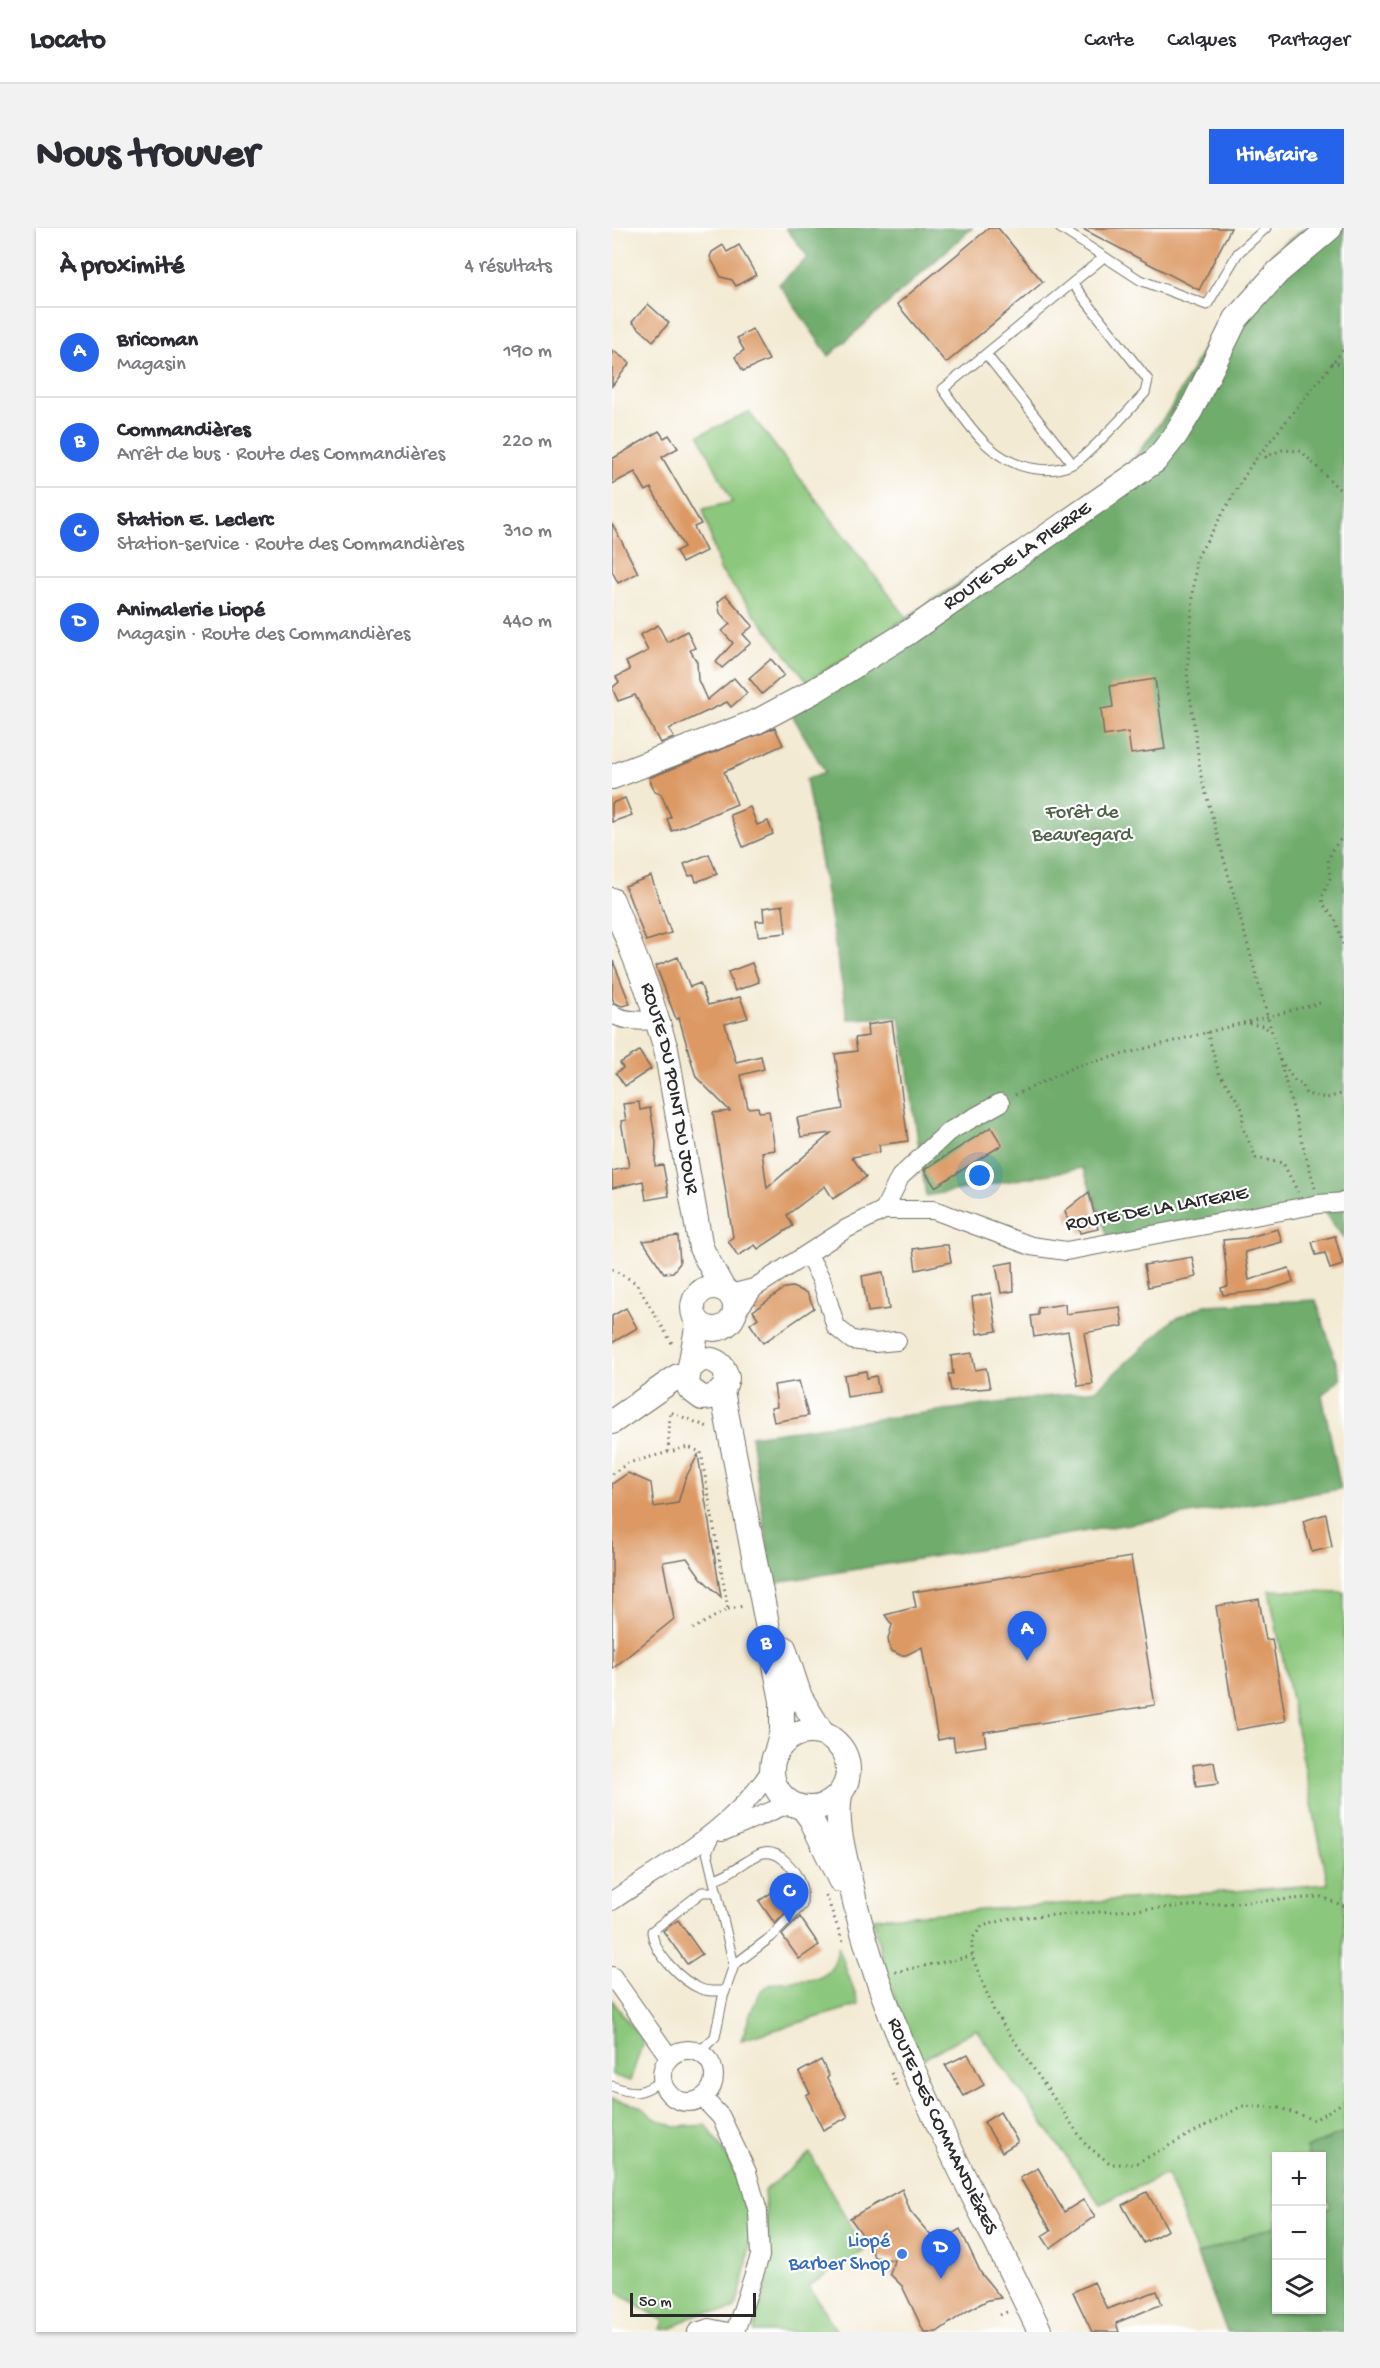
<!DOCTYPE html>
<html lang="fr">
<meta charset="utf-8">
<style>
:root{--surface:#fff;--page:#f2f2f3;--text:#2b2b33;--muted:#7c7c81;--line:#e1e1e2;--accent:#2563eb}
body{margin:0;font-family:"Gochi Hand",sans-serif;background:var(--page);color:var(--text)}
.controls{position:absolute;right:18px;bottom:18px;display:grid;overflow:hidden;border-radius:0px;box-shadow:0 2px 4px #0004}
.controls button{width:54px;height:54px;display:grid;place-items:center;padding:0;border:0;border-bottom:2px solid var(--line);background:var(--surface);color:var(--text);font:30px sans-serif}
.scale{position:absolute;left:18px;bottom:15px;width:126px;box-sizing:border-box;padding-left:6px;border:3px solid #2b2b2b;border-top:0;font-size:16px;line-height:21px;white-space:nowrap;color:#2b2b2b;-webkit-text-stroke:4px #fff;paint-order:stroke}
.you{position:absolute;left:368px;top:948px;width:21px;height:21px;margin:-15px;border:4px solid #fff;border-radius:50%;background:#1a73e8;box-shadow:0 0 0 9px #1a73e833}
.badge{display:grid;place-items:center;width:39px;height:39px;border-radius:50%;background:var(--accent);color:#fff;font-size:20px;font-weight:700}
.pin{position:absolute;translate:-50% -50px;filter:drop-shadow(0 2px 3px #0008)}
.pin::after{content:'';position:absolute;top:32px;width:21px;height:18px;background:inherit;clip-path:polygon(0 0,100% 0,50% 100%)}
.list{margin:0;padding:0;list-style:none}
h2{display:flex;justify-content:space-between;align-items:center;height:78px;margin:0;padding:0 24px;font-size:26px}
h2 small{font-size:20px;font-weight:400;color:var(--muted)}
.list li{display:grid;grid-template-columns:39px 1fr auto;gap:18px;align-items:center;box-sizing:border-box;height:90px;padding:0 24px;border-top:2px solid var(--line)}
.list b{display:block;font-size:22px;white-space:nowrap}
.list p{margin:0;font-size:20px;white-space:nowrap;color:var(--muted)}
.list em{font-size:20px;font-style:normal;color:var(--muted)}
.icon{flex:none;width:33px;height:33px;fill:none;stroke:currentColor;stroke-width:2;stroke-linecap:round;stroke-linejoin:round}
.map{position:relative;flex:none;width:732px;height:2104px;overflow:hidden;border-radius:0px}
header{display:flex;align-items:center;gap:36px;box-sizing:border-box;height:84px;padding:0 30px;background:var(--surface);border-bottom:2px solid var(--line)}
header strong{font-size:28px}
nav{display:flex;gap:33px;margin-inline-start:auto;font-size:21px}
.intro{display:flex;align-items:center;justify-content:space-between;box-sizing:border-box;height:144px;padding:0 36px}
h1{margin:0;font-size:42px}
.button{padding:15px 27px;border-radius:0px;background:var(--accent);color:#fff;font-size:21px;font-weight:700}
main{display:flex;gap:36px;padding:0 36px}
aside{flex:1;background:var(--surface);border-radius:0px;box-shadow:0 2px 4px #0004}
.map>svg:first-child{display:block}
.green{fill:#8bc77c;stroke:#5b7954;stroke-width:1.5}
.forest{fill:#70ac6c;stroke:#4e6c4c;stroke-width:1.5}
.building{fill:#dc9963}
.lines{fill:none;stroke-linecap:round;stroke-linejoin:round}
.lane-casing{stroke:#716e66;stroke-width:11}
.street-casing{stroke:#716e66;stroke-width:20}
.secondary-casing{stroke:#716e66;stroke-width:26}
.path{stroke:#716e66;stroke-width:3;stroke-dasharray:1.5 4.5;stroke-linecap:butt}
.lane{stroke:#fff;stroke-width:9}
.street{stroke:#fff;stroke-width:18}
.secondary{stroke:#fff;stroke-width:24}
.shop-dot{fill:#3f7fe0;stroke:#fff;stroke-width:2}
.labels{text-anchor:middle;dominant-baseline:central;stroke-width:4.5;stroke-linejoin:round;paint-order:stroke}
.street-label{font-size:20px;fill:#2b2b2b;stroke:#fff}
.park-label{font-size:20px;fill:#4d6247;stroke:#fff}
.shop-label{font-size:20px;fill:#366cbe;stroke:#fff;text-anchor:end}
</style>
<header>
<strong>Locato</strong>
<nav><a>Carte</a><a>Calques</a><a>Partager</a></nav>
</header>
<div class="intro"><h1>Nous trouver</h1><a class="button">Itinéraire</a></div>
<main>
<aside>
<h2>À proximité<small>4 résultats</small></h2>
<ul class="list">
<li><span class="badge">A</span><div><b>Bricoman</b><p>Magasin</p></div><em>190 m</em></li>
<li><span class="badge">B</span><div><b>Commandières</b><p>Arrêt de bus · Route des Commandières</p></div><em>220 m</em></li>
<li><span class="badge">C</span><div><b>Station E. Leclerc</b><p>Station-service · Route des Commandières</p></div><em>310 m</em></li>
<li><span class="badge">D</span><div><b>Animalerie Liopé</b><p>Magasin · Route des Commandières</p></div><em>440 m</em></li>
</ul>
</aside>
<div class="map">
<svg width="732" height="2104" viewBox="0 0 732 2104">
<rect width="100%" height="100%" fill="#fff"/>
<filter id="ink" filterUnits="userSpaceOnUse"><feTurbulence type="fractalNoise" baseFrequency=".0167" numOctaves="2"/><feDisplacementMap in="SourceGraphic" scale="12" xChannelSelector="R" yChannelSelector="G"/><feConvolveMatrix kernelMatrix="1 2 1 2 8 2 1 2 1" color-interpolation-filters="sRGB"/></filter>
<filter id="wash" filterUnits="userSpaceOnUse"><feTurbulence type="fractalNoise" baseFrequency=".008" numOctaves="4" result="noise"/><feDisplacementMap in="SourceGraphic" scale="24" xChannelSelector="R" yChannelSelector="G"/><feGaussianBlur stdDeviation="1.35" result="paint"/><feColorMatrix in="noise" values="0 0 0 0 0 0 0 0 0 0 0 0 0 0 0 0 0 1.4 0 .05"/><feComposite in="paint" operator="in"/></filter>
<g filter="url(#wash)">
<rect width="100%" height="100%" fill="#f3ead3"/>
<g class="green">
<path d="M137 184 295 390 196 454 108 342 91 281 120 274 87 207Z"/>
<path d="M657 1362 732 1364V1905L694 1920 697 1928H664V1998L585 2027 555 1946 488 1976 364 1801 304 1835 269 1727 261 1690 716 1656Z"/>
<path d="M226 1718 247 1777 129 1812C136 1797 142 1767 154 1759 177 1743 221 1770 226 1718Z"/>
<path d="M0 1772 31 1814 18 1853 0 1847Z"/>
<path d="M0 1871 28 1878 42 1890 63 1899 94 1897C142 1961 149 2005 123 2080 109 2087 95 2081 81 2088 69 2093 63 2104 49 2101L52 2093 0 2061Z"/>
<path d="M198 1925 252 2023 197 2058 225 2104H142L156 2047 157 2020 152 1963Z"/>
</g>
<g class="forest">
<path d="M174 0H360L217 128 167 56 196 29Z"/>
<path d="M693 0H732V1011L707 976 498 1015 471 940 314 968 288 789 236 791 194 551 213 544 179 485 196 454 421 307 515 240 559 180 609 88 663 23Z"/>
<path d="M704 1072 729 1150 710 1167 729 1261 161 1355 139 1208 484 1162 561 1092 593 1077Z"/>
<path d="M732 1905V2104H615L585 2027 664 1998V2082H710V1982L718 1979 710 1958V1928H697L694 1920Z"/>
</g>
<g id="blocks">
<g class="building">
<path d="M377 0H386L431 54 334 135 285 76Z"/>
<path d="M469 0H619L587 62Z"/>
<path d="M111 17 115 24 127 17 144 47 124 58 120 52 109 49 98 29 100 24Z"/>
<path d="M36 76 57 95 41 113 20 94Z"/>
<path d="M140 101 157 132 131 143 123 129 132 122 125 110Z"/>
<path d="M0 122 18 135 0 158Z"/>
<path d="M47 203 52 210 57 207 66 220 50 229 89 296 82 299 94 323 70 335 64 323 72 319 39 260 34 263 23 244 0 256V231Z"/>
<path d="M0 295 26 345 6 355 0 343Z"/>
<path d="M114 367 141 398 131 406 139 415 110 440 104 434 121 415 110 403 118 396 108 385 106 374Z"/>
<path d="M46 397 55 414 75 403 83 420 78 422 85 434 86 452 95 472 122 450 135 465 119 479 115 474 57 501 62 510 48 515 23 467 6 473 0 460 7 454 4 449 18 442 14 434 36 423 28 407Z"/>
<path d="M159 431 172 447 150 466 137 450Z"/>
<path d="M543 451 553 521 519 526 516 504 492 508 489 481 501 479 498 458Z"/>
<path d="M163 500 171 517 112 544 125 576 60 603 55 591 59 589 49 566 43 564 37 550Z"/>
<path d="M13 570 20 587 0 594V575Z"/>
<path d="M138 579 145 597 156 593 161 606 131 619 118 587Z"/>
<path d="M97 626 105 646 84 654 82 647 77 648 72 636Z"/>
<path d="M39 648 59 705 34 713 13 658Z"/>
<path d="M171 677 174 705 146 708 144 693H152L151 680Z"/>
<path d="M66 729 78 759 88 755 96 777 128 769 136 790 113 796 124 834 149 828 152 841 129 847 136 880 146 879 147 884 157 883 163 922 150 924 155 960 219 905 189 909 185 890 231 881 223 826 245 823 243 810 256 808 255 797 280 793 296 913 267 917 268 924 240 929 254 949 221 971 213 958 175 987 181 998 146 1021 143 1017 126 1028 116 1013 121 1009 101 885 118 883 84 849 67 790 64 791 44 738Z"/>
<path d="M1 733 18 776 10 778 2 775 0 769Z"/>
<path d="M140 735 147 754 123 763 116 744Z"/>
<path d="M27 823 39 841 13 858 4 845 11 840 8 835Z"/>
<path d="M27 874 28 882 38 880 44 914 43 938 51 937 57 968 34 972 31 953 0 960V943L17 939 9 893 14 892 11 876Z"/>
<path d="M379 899 390 917 323 959 312 942Z"/>
<path d="M477 964 486 1001 468 1005 465 993 457 995 453 983Z"/>
<path d="M666 1001 670 1014 633 1024 637 1052 677 1040 681 1054 656 1062 611 1067 609 1060 616 1058 611 1012 634 1010Z"/>
<path d="M66 1008 68 1035 61 1044 52 1045 31 1013Z"/>
<path d="M723 1008 731 1037 718 1041 713 1025 704 1027 700 1014Z"/>
<path d="M329 1017H336L339 1034 304 1042 301 1021Z"/>
<path d="M580 1029 584 1049 536 1059 532 1037Z"/>
<path d="M401 1034 402 1063 389 1065 384 1037Z"/>
<path d="M271 1044 277 1081 256 1084 250 1048Z"/>
<path d="M180 1059 195 1065 202 1080 151 1115 138 1096 146 1090 141 1083 173 1060Z"/>
<path d="M379 1065 385 1103 365 1106 360 1069Z"/>
<path d="M453 1076 454 1086 508 1079 511 1098 472 1105 481 1156 466 1158 456 1103 422 1109 419 1088 426 1087V1080Z"/>
<path d="M14 1080 25 1100 0 1115V1088Z"/>
<path d="M360 1125 363 1142 374 1140 378 1160 339 1163 336 1146H341L339 1128Z"/>
<path d="M254 1143 255 1150 264 1148 267 1164 235 1169 232 1147Z"/>
<path d="M187 1153 196 1188 162 1194 159 1180 165 1179 162 1157Z"/>
<path d="M86 1227 109 1369 90 1351 75 1330 51 1334 62 1391 0 1441V1256L16 1245 39 1255 42 1279 66 1275 73 1251Z"/>
<path d="M714 1286 720 1319 700 1324 691 1293Z"/>
<path d="M519 1329 543 1477 372 1504 374 1518 343 1523 341 1509 326 1512 310 1419 294 1427H288L278 1422 276 1411 280 1397 273 1387 304 1379 301 1364Z"/>
<path d="M647 1371 654 1412 660 1411 674 1493 624 1502 604 1378Z"/>
<path d="M602 1534 606 1556 584 1559 581 1537Z"/>
<path d="M168 1659 180 1678 163 1696 147 1673Z"/>
<path d="M188 1689 207 1717 187 1731 170 1707Z"/>
<path d="M66 1692 90 1726 75 1736 51 1703Z"/>
<path d="M356 1826 372 1857 352 1868 333 1837Z"/>
<path d="M209 1832 217 1848 215 1850 236 1889 211 1902 194 1867 198 1865 187 1844Z"/>
<path d="M388 1884 406 1914 390 1924 372 1894Z"/>
<path d="M426 1940 452 1984 471 1972 483 1988 438 2020 430 2008 439 2002 408 1950Z"/>
<path d="M290 1961 298 1983 325 2015 348 2001 369 2045 389 2070 376 2072 355 2083 325 2104H312L290 2058 278 2046 282 2032 262 2029 258 2017 238 1990Z"/>
<path d="M535 1964 556 2002 532 2015 510 1977Z"/>
<path d="M482 2054 495 2081 545 2063 550 2076 504 2095 507 2104H480L461 2064Z"/>
</g>
</g>
</g>
<g filter="url(#ink)">
<use href="#blocks" fill-opacity="0" stroke="#716e66" stroke-width="1.5"/>
<g class="lines">
<defs>
<g id="lane">
<path d="M448 0 528 52 595 77 626 25 654 0"/>
<path d="M460 55 536 152 533 165C512 187 491 212 468 231 456 241 439 243 425 241 379 236 356 196 331 161L492 29"/>
<path d="M374 126 460 235"/>
<path d="M102 1651C120 1646 132 1633 148 1626 167 1619 184 1642 189 1658 191 1664 190 1671 190 1677L159 1709 122 1737"/>
<path d="M105 1664H90L40 1703C41 1724 69 1753 89 1761 96 1764 105 1763 113 1763"/>
<path d="M87 1824 103 1809 111 1769 122 1737 95 1624 104 1607"/>
<path d="M0 1858C23 1867 29 1866 49 1853"/>
</g>
<g id="street">
<path d="M0 786C11 793 32 794 45 791"/>
<path d="M272 982 288 949 336 904 388 875"/>
<path d="M196 1027 209 1051 224 1099 240 1112 262 1115 285 1113"/>
<path d="M118 1066 142 1060 234 1001 272 982H322L419 1018 454 1023 707 976 732 974"/>
<path d="M122 1087 142 1060"/>
<path d="M110 1604 169 1579 182 1577"/>
<path d="M0 1673C56 1635 122 1600 159 1542"/>
<path d="M0 1748 57 1829"/>
<circle cx="76" cy="1848" r="26"/>
<path d="M91 1870 109 1889 135 1944 146 1984 148 2028 123 2104"/>
<path d="M85 2104 97 2100 116 2104"/>
</g>
<g id="secondary">
<path id="s1" d="M0 549 146 493 202 463 297 404 543 233 563 208 579 182 624 91 666 44 718 0"/>
<path id="s2" d="M0 672 35 760 54 821 89 1020 111 1061"/>
<circle cx="102" cy="1080" r="21"/>
<path d="M78 1140 89 1131C103 1130 112 1136 115 1150 112 1164 104 1170 90 1170L78 1161 75 1154 86 1095"/>
<path d="M110 1163 170 1473V1503L165 1521"/>
<path d="M0 1194 66 1148 75 1147"/>
<path d="M172 1420 188 1469 210 1505"/>
<circle cx="198" cy="1542" r="38"/>
<path id="s3" d="M228 1567C223 1595 232 1624 238 1652 271 1811 360 1958 428 2104"/>
<path d="M191 1580 199 1591 228 1652"/>
</g>
</defs>
<use href="#lane" class="lane-casing"/>
<use href="#street" class="street-casing"/>
<use href="#secondary" class="secondary-casing"/>
<g class="path">
<path d="M719 135 732 136"/>
<path d="M653 222 654 229 669 222 689 223 732 266"/>
<path d="M732 607 720 622 716 633 718 650 710 669 711 676 723 691 732 719"/>
<path d="M631 795 652 798 658 803"/>
<path d="M595 804 607 845 629 878 632 888 629 896 644 930 671 935 686 964"/>
<path d="M668 832 683 853 690 856 694 866 715 870 732 865"/>
<path d="M403 867 462 839 708 775"/>
<path d="M703 960 589 548 575 445 584 331 639 237 732 121"/>
<path d="M0 1041 24 1055 61 1117"/>
<path d="M56 1224 58 1184 96 1199"/>
<path d="M0 1246 16 1235 76 1219 89 1224 116 1381 81 1401"/>
<path d="M116 1381 132 1378"/>
<path d="M214 1667 231 1714"/>
<path d="M732 1678 709 1669 400 1690 370 1698 360 1711V1728L382 1783 474 1917 499 1936H523L630 1878 668 1880 702 1892 732 1874"/>
<path d="M283 1744 360 1728"/>
<path d="M279 1845 285 1858"/>
<path d="M388 2087 397 2083"/>
</g>
<use href="#lane" class="lane"/>
<use href="#street" class="street"/>
<use href="#secondary" class="secondary"/>
</g>
</g>
<circle class="shop-dot" cx="290" cy="2026" r="6"/>
<g class="labels">
<g class="street-label">
<text stroke="none"><textPath href="#s1" startOffset="464">ROUTE DE LA PIERRE</textPath></text>
<text stroke="none"><textPath href="#s2" startOffset="198">ROUTE DU POINT DU JOUR</textPath></text>
<text transform="translate(545 982) rotate(-10)">ROUTE DE LA LAITERIE</text>
<text stroke="none"><textPath href="#s3" startOffset="350">ROUTE DES COMMANDIÈRES</textPath></text>
</g>
<g class="park-label">
<text x="470" y="585">Forêt de<tspan x="470" dy="23">Beauregard</tspan></text>
</g>
<g class="shop-label">
<text x="278" y="2014">Liopé<tspan x="278" dy="23">Barber Shop</tspan></text>
</g>
</g>
</svg>
<div class="controls">
<button>+</button>
<button>−</button>
<button><svg class="icon" aria-label="layers" viewBox="0 0 24 24"><path d="M12 4l9 5-9 5-9-5zM3 14l9 5 9-5"/></svg></button>
</div>
<div class="scale">50 m</div>
<div class="you"></div>
<div class="pin badge" style="left:415px;top:1433px">A</div>
<div class="pin badge" style="left:154px;top:1447px">B</div>
<div class="pin badge" style="left:177px;top:1695px">C</div>
<div class="pin badge" style="left:329px;top:2051px">D</div>
</div>
</main>
